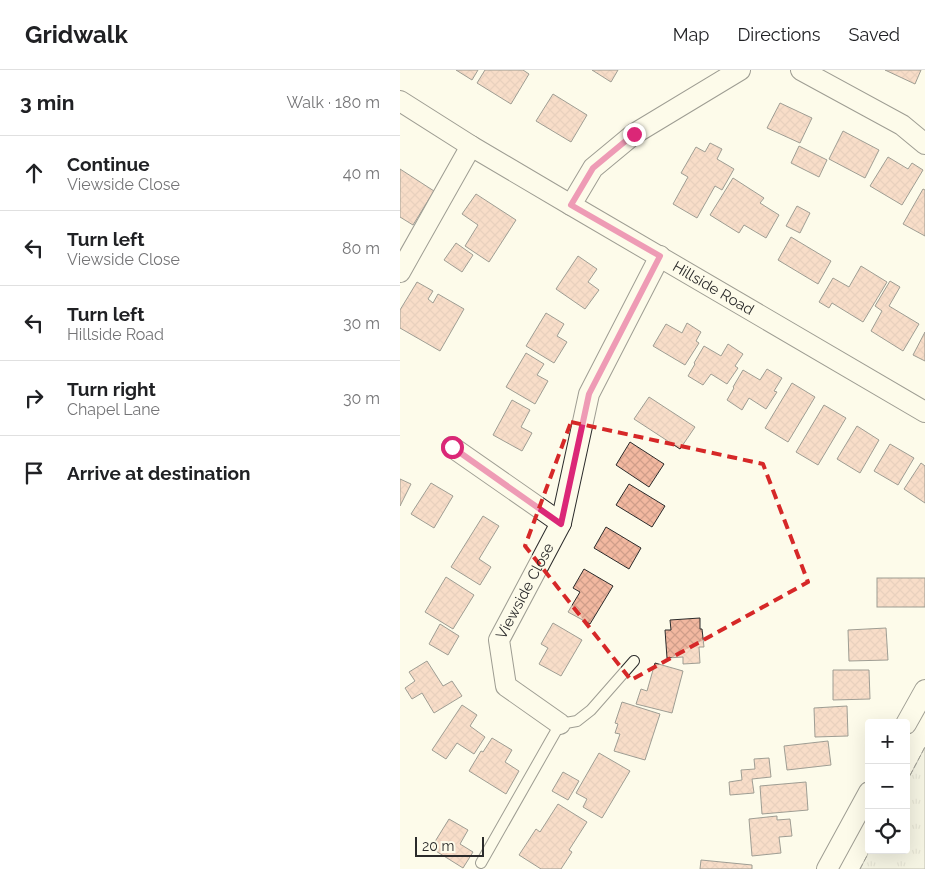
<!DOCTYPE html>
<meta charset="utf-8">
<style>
:root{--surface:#fff;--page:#f6f6f6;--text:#202124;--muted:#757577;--line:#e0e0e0}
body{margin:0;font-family:Raleway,sans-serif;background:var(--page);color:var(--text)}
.controls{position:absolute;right:15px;bottom:15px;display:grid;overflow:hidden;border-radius:5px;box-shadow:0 5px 20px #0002}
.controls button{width:45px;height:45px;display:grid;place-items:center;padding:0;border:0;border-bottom:1px solid var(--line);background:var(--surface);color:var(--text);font:25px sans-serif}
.scale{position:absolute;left:15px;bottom:12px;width:69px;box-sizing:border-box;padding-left:5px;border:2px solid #2b2b2b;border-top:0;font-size:14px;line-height:18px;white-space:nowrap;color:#2b2b2b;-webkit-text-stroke:4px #fdfbea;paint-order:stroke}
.stop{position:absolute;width:15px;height:15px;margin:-11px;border:4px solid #db2777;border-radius:50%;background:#fff}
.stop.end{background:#db2777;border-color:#fff;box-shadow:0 1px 5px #0008}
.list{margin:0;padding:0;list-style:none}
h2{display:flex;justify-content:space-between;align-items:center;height:65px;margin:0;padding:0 20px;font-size:21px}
h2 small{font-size:16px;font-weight:400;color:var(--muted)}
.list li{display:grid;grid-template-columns:32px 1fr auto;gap:15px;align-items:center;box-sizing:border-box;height:75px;padding:0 20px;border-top:1px solid var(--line)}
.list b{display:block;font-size:19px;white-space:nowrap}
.list p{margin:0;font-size:16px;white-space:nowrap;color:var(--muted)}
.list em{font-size:16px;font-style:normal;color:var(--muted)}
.icon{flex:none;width:28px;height:28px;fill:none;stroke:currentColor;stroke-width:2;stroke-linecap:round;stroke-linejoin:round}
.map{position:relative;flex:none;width:525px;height:799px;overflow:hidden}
header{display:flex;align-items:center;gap:30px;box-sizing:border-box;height:70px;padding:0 25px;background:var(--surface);border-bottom:1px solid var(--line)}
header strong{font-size:24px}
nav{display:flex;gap:28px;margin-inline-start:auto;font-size:18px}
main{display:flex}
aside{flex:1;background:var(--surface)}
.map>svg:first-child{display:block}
.grass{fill:url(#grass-tufts);stroke:#74746e}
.building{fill:url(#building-cross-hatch);stroke:#2b2b2b}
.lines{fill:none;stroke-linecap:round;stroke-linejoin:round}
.lane-casing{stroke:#2b2b2b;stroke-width:12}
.street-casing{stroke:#2b2b2b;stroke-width:22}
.lane{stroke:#fdfbea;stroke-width:10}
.street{stroke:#fdfbea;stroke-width:20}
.fence{stroke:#2b2b2b;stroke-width:1;stroke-dasharray:6 2.5;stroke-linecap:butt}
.route{stroke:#db2777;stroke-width:6}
.marked{fill:none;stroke:#d62828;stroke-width:4;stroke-dasharray:10 6;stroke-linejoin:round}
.labels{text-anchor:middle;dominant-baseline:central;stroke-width:4;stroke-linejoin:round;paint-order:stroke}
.street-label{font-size:15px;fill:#2b2b2b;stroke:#fdfbea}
</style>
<header>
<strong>Gridwalk</strong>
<nav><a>Map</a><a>Directions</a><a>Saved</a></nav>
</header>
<main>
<aside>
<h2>3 min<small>Walk · 180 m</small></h2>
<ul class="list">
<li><svg class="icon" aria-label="ahead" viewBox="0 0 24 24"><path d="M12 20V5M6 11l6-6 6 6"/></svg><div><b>Continue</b><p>Viewside Close</p></div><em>40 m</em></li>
<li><svg class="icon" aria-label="left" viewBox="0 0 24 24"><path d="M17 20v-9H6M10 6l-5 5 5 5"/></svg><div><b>Turn left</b><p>Viewside Close</p></div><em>80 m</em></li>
<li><svg class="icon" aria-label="left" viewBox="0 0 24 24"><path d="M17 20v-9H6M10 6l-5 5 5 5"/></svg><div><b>Turn left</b><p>Hillside Road</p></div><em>30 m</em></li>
<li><svg class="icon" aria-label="right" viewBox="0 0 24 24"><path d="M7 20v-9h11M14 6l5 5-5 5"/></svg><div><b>Turn right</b><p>Chapel Lane</p></div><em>30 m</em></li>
<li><svg class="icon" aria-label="arrive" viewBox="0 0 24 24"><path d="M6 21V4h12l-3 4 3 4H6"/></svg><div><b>Arrive at destination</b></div></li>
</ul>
</aside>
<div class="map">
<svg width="525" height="799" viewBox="0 0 525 799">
<defs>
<pattern id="grass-tufts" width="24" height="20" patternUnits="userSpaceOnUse" patternTransform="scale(1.25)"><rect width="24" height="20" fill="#ecebdb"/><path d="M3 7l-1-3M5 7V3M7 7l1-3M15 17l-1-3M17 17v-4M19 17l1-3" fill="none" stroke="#cbcabc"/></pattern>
<pattern id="building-cross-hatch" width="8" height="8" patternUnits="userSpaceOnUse" patternTransform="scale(1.25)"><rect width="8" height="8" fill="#f2b8a0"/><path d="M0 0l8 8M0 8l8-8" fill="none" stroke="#d09e8a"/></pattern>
</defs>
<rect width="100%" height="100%" fill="#fdfbea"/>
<path class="grass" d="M525 677V799H460L470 780H506V713Z"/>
<g class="building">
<path d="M56 0H78L72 10Z"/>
<path d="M85 0H123L129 4 111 34 77 13Z"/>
<path d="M192 0H218L211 12Z"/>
<path d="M485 0H521L515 14Z"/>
<path d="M153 24 187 45 171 72 136 51Z"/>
<path d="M380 33 412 48 400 73 367 58Z"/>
<path d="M443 61 479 80 465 108 429 89Z"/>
<path d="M310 73 322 79 317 89 334 99 322 120 315 116 297 148 273 134 288 107 281 103 296 77 305 82Z"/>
<path d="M399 76 427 90 419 107 391 93Z"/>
<path d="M488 87 508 99 512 93 523 100 502 135 470 116Z"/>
<path d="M0 99 34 121 13 155 0 147Z"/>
<path d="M333 108 364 128 360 133 379 145 366 168 344 155 339 163 310 145Z"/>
<path d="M523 119 525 120V166L503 154Z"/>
<path d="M76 124 116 150 89 192 65 176 78 155 62 144Z"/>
<path d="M397 136 410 143 400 163 386 156Z"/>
<path d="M391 167 431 191 418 214 378 190Z"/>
<path d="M56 173 73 185 62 202 44 190Z"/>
<path d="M178 186 197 199 188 212 199 220 185 239 156 219Z"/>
<path d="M461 196 487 212 463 252 432 233 429 238 419 232 433 208 449 217Z"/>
<path d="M490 211 500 217 489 236 519 254 503 281 471 261 482 241 475 236Z"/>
<path d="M17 212 33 221 28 229 33 233 38 224 64 239 40 281 0 258V240Z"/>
<path d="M146 243 164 254 157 266 167 272 154 293 126 276Z"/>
<path d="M287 253 301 262 296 271 299 273 285 295 253 276 266 254 282 263Z"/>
<path d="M525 262V291L513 285Z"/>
<path d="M328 274 343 284 335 296 338 298 327 314 311 304 303 315 288 306 295 294 294 293 304 276 321 286Z"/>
<path d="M126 283 144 294 137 305 148 311 135 334 106 317Z"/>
<path d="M367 299 382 308 374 321 377 322 366 339 349 328 342 340 327 330 334 318 333 317 343 300 360 310Z"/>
<path d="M392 313 415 327 388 372 365 358Z"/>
<path d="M249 327 295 357 280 379 234 349Z"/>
<path d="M112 330 130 340 121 357 132 363 122 381 93 365Z"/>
<path d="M424 335 446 348 418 395 396 382Z"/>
<path d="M457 356 479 370 460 403 437 389Z"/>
<path d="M230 372 264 394 249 417 216 395Z"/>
<path d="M490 374 514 388 498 415 474 401Z"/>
<path d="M521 393 525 396V433L504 419Z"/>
<path d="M0 409 11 414 0 436Z"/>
<path d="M31 413 53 426 34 458 11 444Z"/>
<path d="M229 414 265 436 252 457 216 435Z"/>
<path d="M83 446 99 456 79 489 91 497 80 515 51 497Z"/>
<path d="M206 457 241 478 229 499 194 478Z"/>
<path d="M184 499 213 516 190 554 168 542 180 522 173 518Z"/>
<path d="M46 507 74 525 53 559 25 542Z"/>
<rect x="477" y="508" width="48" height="29"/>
<path d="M300 548V559H302L304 577H299L300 593 283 594V587L267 588 265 560H271L270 550Z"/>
<path d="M153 553 182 570 161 606 139 594 148 578 141 574Z"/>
<path d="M40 554 59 566 48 585 29 574Z"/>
<path d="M486 558 488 590 449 591 448 560Z"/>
<path d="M27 591 43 616 52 611 62 626 34 643 22 623 12 629 5 618 15 611 9 602Z"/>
<path d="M255 593 283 601 272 643 236 634 241 619 247 621Z"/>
<path d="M433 600H469L470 629 433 630Z"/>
<path d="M222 632 260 644 245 690 214 681 220 664 215 663 218 654 215 653Z"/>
<path d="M62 635 77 645 70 656 85 667 74 684 57 673 46 689 32 680Z"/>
<path d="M447 636 448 666 415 667 414 638Z"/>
<path d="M92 668 112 680 105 692 119 701 106 724 69 701 81 681 83 682Z"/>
<path d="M428 671 431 695 387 700 384 676Z"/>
<path d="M199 683 230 701 202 748 183 737 187 729 176 723Z"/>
<path d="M369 688 371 707 352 709 354 723 330 725 329 712 342 710 341 700 355 699 354 689Z"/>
<path d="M163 702 179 711 168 730 152 721Z"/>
<path d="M406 712 408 740 362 744 360 716Z"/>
<path d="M158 734 187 752 169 780 172 782 161 799H141L119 785 136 759 140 762Z"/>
<path d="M377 746V750L390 749 392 766 379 767 381 783 352 786 349 749Z"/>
<path d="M49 749 68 760 60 774 73 782 63 798 31 778Z"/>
<path d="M301 790 352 795V799H300Z"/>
</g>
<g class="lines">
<defs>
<path id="lane" d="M81 793 160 654 177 651 191 640 234 591"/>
<g id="street">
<path d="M401 0 502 55 525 74"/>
<path id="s1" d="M0 31 71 76 171 135 525 342"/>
<path d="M171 135 193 98 234 64 340 0"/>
<path d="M0 202 71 76"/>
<path d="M52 377 161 453"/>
<path id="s2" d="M160 654 106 616 99 570 161 453 189 324 260 186"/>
<path d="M506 654 525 620"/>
<path d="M427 799 469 722"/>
</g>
</defs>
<use href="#lane" class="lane-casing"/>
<use href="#street" class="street-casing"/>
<use href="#lane" class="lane"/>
<use href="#street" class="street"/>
<g class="fence">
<path d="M506 713 525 677"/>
<path d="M460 799 470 780"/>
</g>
</g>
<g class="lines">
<path class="route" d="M52 377 161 454 189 324 260 186 171 135 193 98 234 64"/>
</g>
<path d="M0 0H525V799H0ZM171 352 363 394 408 512 231 610 125 476Z" fill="#fdfbea" fill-opacity=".55" fill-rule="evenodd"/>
<path class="marked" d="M171 352 363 394 408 512 231 610 125 476Z"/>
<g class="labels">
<g class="street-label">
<text stroke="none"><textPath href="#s1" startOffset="365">Hillside Road</textPath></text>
<text stroke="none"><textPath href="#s2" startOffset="168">Viewside Close</textPath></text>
</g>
</g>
</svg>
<div class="controls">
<button>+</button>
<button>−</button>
<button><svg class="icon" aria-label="locate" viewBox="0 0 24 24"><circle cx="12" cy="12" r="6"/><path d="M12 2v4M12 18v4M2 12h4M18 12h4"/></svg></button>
</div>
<div class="scale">20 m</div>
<div class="stop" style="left:52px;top:377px"></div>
<div class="stop end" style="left:234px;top:64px"></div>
</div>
</main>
